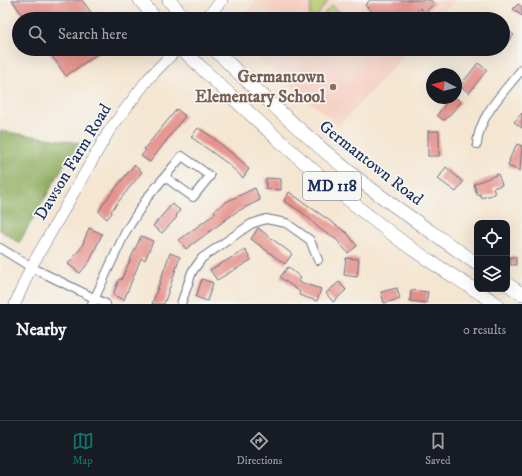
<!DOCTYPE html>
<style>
:root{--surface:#171b24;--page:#20242c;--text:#f1f3f6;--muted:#9ea1a6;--line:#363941;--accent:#0f766e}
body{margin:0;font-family:"IM FELL DW Pica",serif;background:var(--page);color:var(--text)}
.controls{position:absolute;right:12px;bottom:12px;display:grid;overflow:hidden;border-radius:8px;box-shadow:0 4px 16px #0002}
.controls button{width:36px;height:36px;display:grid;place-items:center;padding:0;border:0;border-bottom:1px solid var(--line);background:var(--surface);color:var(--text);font:20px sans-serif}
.compass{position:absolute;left:426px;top:68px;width:36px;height:36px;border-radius:50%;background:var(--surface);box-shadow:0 4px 16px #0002;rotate:277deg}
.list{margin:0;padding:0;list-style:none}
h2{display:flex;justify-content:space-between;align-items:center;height:52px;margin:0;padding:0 16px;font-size:17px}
h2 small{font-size:13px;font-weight:400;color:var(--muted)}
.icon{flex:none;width:22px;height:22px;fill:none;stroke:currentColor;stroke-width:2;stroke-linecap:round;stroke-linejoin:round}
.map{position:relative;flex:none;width:522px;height:304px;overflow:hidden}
.search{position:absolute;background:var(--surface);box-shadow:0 4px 16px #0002;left:12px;right:12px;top:12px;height:44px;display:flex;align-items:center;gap:10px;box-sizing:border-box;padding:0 14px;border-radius:22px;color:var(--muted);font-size:15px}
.sheet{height:116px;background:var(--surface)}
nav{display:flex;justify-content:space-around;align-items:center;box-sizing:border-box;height:56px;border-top:1px solid var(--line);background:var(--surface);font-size:11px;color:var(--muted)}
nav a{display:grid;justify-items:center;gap:2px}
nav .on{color:var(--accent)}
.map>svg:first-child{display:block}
.built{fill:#f6d2c4}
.green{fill:#b5c96c;stroke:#687c65}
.forest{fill:#90ad60;stroke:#566e5f}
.building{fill:#e58e88}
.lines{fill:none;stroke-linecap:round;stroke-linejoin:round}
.minor-casing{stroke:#676f86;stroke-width:10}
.tertiary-casing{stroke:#676f86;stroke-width:12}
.primary-casing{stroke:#676f86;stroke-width:14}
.minor{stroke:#fff;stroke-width:8}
.tertiary{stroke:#fff;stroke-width:11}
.primary{stroke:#fff;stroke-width:13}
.education-dot{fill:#8d6e63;stroke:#f6f6f2;stroke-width:1.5}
.labels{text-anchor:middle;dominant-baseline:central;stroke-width:3.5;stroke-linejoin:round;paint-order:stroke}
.shield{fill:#f6f6f2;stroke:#5d6b8a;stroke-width:1}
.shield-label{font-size:16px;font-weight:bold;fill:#1b2f5e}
.education-label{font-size:17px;font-weight:bold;fill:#785e54;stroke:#f6f6f2;text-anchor:end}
.street-label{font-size:17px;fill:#1b2f5e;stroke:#f6f6f2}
</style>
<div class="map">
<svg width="522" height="304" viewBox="0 0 522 304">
<rect width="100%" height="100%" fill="#f6f6f2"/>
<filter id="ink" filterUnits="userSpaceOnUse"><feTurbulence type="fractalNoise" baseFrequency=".025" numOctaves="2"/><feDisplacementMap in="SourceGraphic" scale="8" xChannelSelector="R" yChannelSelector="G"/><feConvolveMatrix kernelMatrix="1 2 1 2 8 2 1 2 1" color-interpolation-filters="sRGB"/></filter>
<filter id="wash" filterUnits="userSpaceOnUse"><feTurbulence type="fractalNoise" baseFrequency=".012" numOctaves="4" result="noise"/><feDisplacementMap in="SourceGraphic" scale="16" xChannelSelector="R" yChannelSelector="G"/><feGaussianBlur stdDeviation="0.9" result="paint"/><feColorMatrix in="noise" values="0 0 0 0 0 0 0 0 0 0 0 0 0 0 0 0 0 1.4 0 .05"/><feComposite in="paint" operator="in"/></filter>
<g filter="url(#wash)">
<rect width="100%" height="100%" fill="#f4e6d1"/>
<g class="built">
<path d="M256 0H455L437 19H239Z"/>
<path d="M246 49H410L339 126Z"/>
</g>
<g class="green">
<path d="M315 0H328L315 19 309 17 311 5Z"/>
<path d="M332 5 348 19H319Z"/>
</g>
<path class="forest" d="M0 131 80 143 64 165 19 243 0 230Z"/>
<g id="blocks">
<g class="building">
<path d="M12 0H82L96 19H25Z"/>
<path d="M370 0H430L434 3 425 13 420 8 410 19H380L365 5Z"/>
<path d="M518 4 522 7V16L513 9Z"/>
<path d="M503 27 514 35 507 43 503 40Z"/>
<path d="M47 49H104L66 76Z"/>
<path d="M478 63 487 70 469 93 460 86Z"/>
<path d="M450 98H456L461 102 445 120H443L437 115Z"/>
<path d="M177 109 185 116 150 162 141 156 146 150 144 149Z"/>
<path d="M522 113V128L514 122Z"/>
<path d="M198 128 211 136 245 164 244 165 249 169 243 178 227 163 191 137Z"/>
<rect x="428" y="131" width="11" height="25"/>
<path d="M517 144 522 146 520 171 508 166 510 160H509Z"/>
<path d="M134 165 142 172 111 211 112 213 107 219 99 212 102 205Z"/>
<path d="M446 167 463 182 456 192 438 179Z"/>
<path d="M498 174 502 185 493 188 495 194 481 198 480 194 477 195 474 184Z"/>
<path d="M266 178 281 179V190L266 189Z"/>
<path d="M255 188 260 200 236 212 186 249 179 240 216 213 214 211 226 202Z"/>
<path d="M289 192 347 233 357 246 348 253 337 240 320 229 303 213 284 201Z"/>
<path d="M172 204 180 210 176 216 177 217 162 233 153 226Z"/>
<path d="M89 228 102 234 90 261 80 273 68 264 81 248Z"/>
<path d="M258 228 292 254 285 264 251 239Z"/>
<path d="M141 236 153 241 145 260 141 258 124 300 113 295 119 279 121 280Z"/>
<path d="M245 250 251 260 217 280 210 270Z"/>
<path d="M170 253 180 257 164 304H152Z"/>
<rect x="510" y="257" width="6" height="8"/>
<path d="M346 258 359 259 357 277 344 275Z"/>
<path d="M288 267 301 278 298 282 321 289 317 301 299 295 300 292 280 277Z"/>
<path d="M202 279 213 283 207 301 196 297Z"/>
<path d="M339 282 346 290 333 302 326 293Z"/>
<path d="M397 288 400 299 384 303 381 292Z"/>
<path d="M411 290 428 292 426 303 410 301Z"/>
</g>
</g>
</g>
<g filter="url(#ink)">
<use href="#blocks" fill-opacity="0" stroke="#676f86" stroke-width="1"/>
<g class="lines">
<defs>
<g id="minor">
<path d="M477 144C479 115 505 91 522 69"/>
<path d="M0 248 31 267 106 304"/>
<path d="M92 304 126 231 147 198 182 156 210 176 193 197 165 177"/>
<path d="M181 304 192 272 202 258 251 224 266 219 286 223 310 240 318 260"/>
</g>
<g id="tertiary">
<path d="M205 19 222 0"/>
<path d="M15 304 31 267 109 131 148 79 177 49"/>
</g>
<g id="primary">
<path d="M140 0 156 19"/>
<path d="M169 0 185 19"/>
<path d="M182 49C250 115 320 180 396 237 428 262 464 282 497 304"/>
<path d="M214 49C261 95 309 140 361 181 398 210 438 236 477 264"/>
<path d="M507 284 522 294"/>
</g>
</defs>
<use href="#minor" class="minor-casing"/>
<use href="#tertiary" class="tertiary-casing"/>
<use href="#primary" class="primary-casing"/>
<use href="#minor" class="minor"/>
<use href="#tertiary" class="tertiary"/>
<use href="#primary" class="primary"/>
</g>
</g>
<circle class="education-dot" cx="333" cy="87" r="4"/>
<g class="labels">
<rect class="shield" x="303" y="172" width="58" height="28" rx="3"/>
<g class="shield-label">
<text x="332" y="186">MD 118</text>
</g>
<g class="education-label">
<text x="325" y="77">Germantown<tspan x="325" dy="20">Elementary School</tspan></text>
</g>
<g class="street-label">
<text transform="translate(73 162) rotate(-59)">Dawson Farm Road</text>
<text transform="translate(371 163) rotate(38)">Germantown Road</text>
</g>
</g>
</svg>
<div class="controls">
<button><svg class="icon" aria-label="locate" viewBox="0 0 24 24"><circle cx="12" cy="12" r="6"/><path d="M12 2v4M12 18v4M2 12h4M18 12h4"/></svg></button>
<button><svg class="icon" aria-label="layers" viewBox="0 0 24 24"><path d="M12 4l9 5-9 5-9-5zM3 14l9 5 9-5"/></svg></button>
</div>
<svg class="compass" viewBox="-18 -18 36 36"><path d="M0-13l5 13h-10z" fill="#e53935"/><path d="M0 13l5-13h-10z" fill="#9ea1a6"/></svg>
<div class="search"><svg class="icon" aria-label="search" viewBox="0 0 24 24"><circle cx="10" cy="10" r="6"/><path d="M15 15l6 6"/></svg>Search here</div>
</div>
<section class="sheet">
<h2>Nearby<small>0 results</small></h2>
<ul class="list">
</ul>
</section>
<nav>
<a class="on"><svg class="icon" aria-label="map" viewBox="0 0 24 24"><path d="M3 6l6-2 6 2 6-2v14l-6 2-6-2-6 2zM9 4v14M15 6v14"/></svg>Map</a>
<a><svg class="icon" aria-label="directions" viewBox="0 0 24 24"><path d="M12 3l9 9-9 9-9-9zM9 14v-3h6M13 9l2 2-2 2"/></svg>Directions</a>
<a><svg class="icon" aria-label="saved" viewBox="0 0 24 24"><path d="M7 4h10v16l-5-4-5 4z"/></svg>Saved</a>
</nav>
